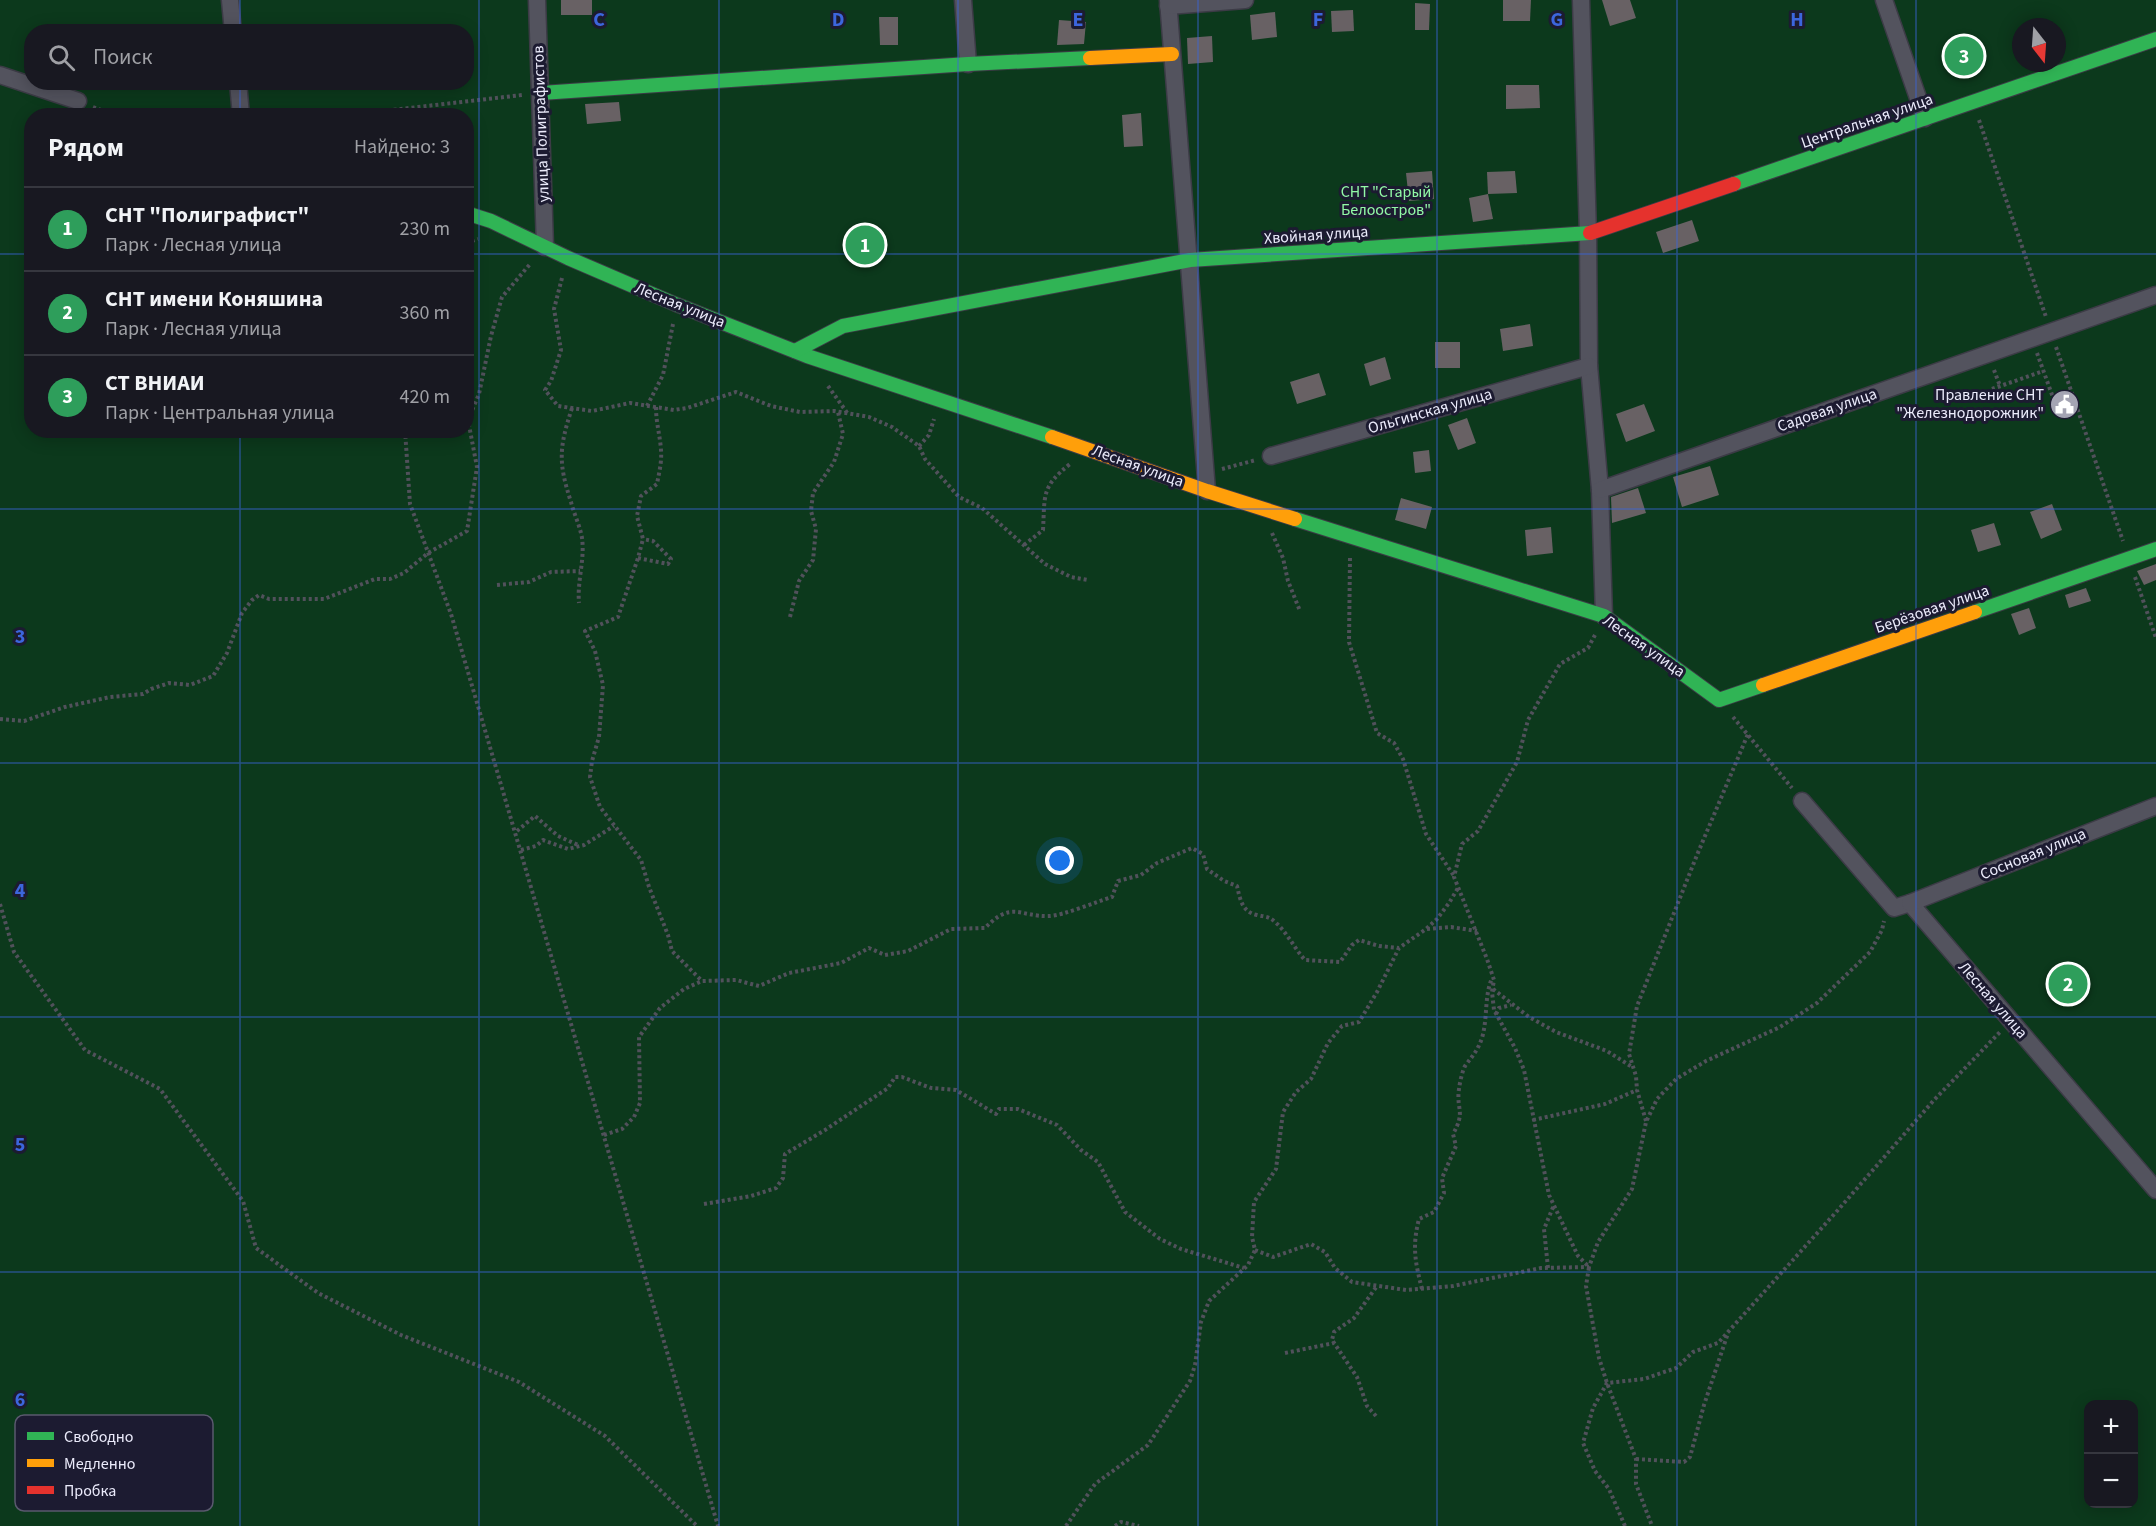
<!DOCTYPE html>
<html lang="ru">
<meta charset="utf-8">
<style>
:root{--surface:#181821;--page:#21212a;--text:#f1f3f6;--muted:#9fa0a5;--line:#36373f;--accent:#ea580c}
body{margin:0;font-family:"Source Sans 3",sans-serif;background:var(--page);color:var(--text)}
.controls{position:absolute;right:18px;bottom:18px;display:grid;overflow:hidden;border-radius:12px;box-shadow:0 3px 15px #0003}
.controls button{width:54px;height:54px;display:grid;place-items:center;padding:0;border:0;border-bottom:2px solid var(--line);background:var(--surface);color:var(--text);font:30px sans-serif}
.compass{position:absolute;left:2012px;top:18px;width:54px;height:54px;border-radius:50%;background:var(--surface);box-shadow:0 3px 15px #0003;rotate:163deg}
.you{position:absolute;left:1060px;top:861px;width:21px;height:21px;margin:-15px;border:4px solid #fff;border-radius:50%;background:#1a73e8;box-shadow:0 0 0 9px #1a73e833}
.badge{display:grid;place-items:center;width:39px;height:39px;border-radius:50%;background:var(--accent);color:#fff;font-size:20px;font-weight:700}
.pin{position:absolute;translate:-50% -50%;border:3px solid #fff;box-shadow:0 2px 6px #0006}
.list{margin:0;padding:0;list-style:none}
h2{display:flex;justify-content:space-between;align-items:center;height:78px;margin:0;padding:0 24px;font-size:26px}
h2 small{font-size:20px;font-weight:400;color:var(--muted)}
.list li{display:grid;grid-template-columns:39px 1fr auto;gap:18px;align-items:center;box-sizing:border-box;height:84px;padding:0 24px;border-top:2px solid var(--line)}
.list b{display:block;font-size:22px;white-space:nowrap}
.list p{margin:0;font-size:20px;white-space:nowrap;color:var(--muted)}
.list em{font-size:20px;font-style:normal;color:var(--muted)}
.icon{flex:none;width:33px;height:33px;fill:none;stroke:currentColor;stroke-width:2;stroke-linecap:round;stroke-linejoin:round}
.map{position:relative;flex:none;width:2156px;height:1526px;overflow:hidden}
.search{position:absolute;background:var(--surface);box-shadow:0 3px 15px #0003;left:24px;top:24px;width:450px;height:66px;display:flex;align-items:center;gap:15px;box-sizing:border-box;padding:0 21px;border-radius:24px;color:var(--muted);font-size:22px}
.panel{position:absolute;background:var(--surface);box-shadow:0 3px 15px #0003;left:24px;top:108px;width:450px;height:330px;border-radius:24px}
.map>svg:first-child{display:block}
.green{fill:#0c391c;fill-rule:evenodd}
.building{fill:#686164}
.lines{fill:none;stroke-linecap:round;stroke-linejoin:round}
.street-casing{stroke:#3c3b46;stroke-width:19}
.fast-casing{stroke:#3c3b46;stroke-width:16}
.slow-casing{stroke:#3c3b46;stroke-width:16}
.jam-casing{stroke:#3c3b46;stroke-width:16}
.path{stroke:#51515b;stroke-width:4;stroke-dasharray:3 3;stroke-linecap:butt}
.street{stroke:#53535e;stroke-width:16}
.fast{stroke:#30b455;stroke-width:14}
.slow{stroke:#ff9f0a;stroke-width:14}
.jam{stroke:#e5322d;stroke-width:14}
.grid{fill:none;stroke:#3c66dd;stroke-width:1.5;stroke-opacity:0.55}
.labels{text-anchor:middle;dominant-baseline:central;stroke-width:6;stroke-linejoin:round;paint-order:stroke}
.street-label{font-size:16px;fill:#ebebfb;stroke:#1c1b31}
.park-label{font-size:16px;fill:#92f9a6;stroke:#1c1b31}
.poi-label{font-size:16px;fill:#ebebfb;stroke:#1c1b31;text-anchor:end}
.key{fill:#1c1b31;stroke:#5a596e;stroke-width:1.5}
.key-label{font-size:16px;fill:#ebebfb}
.grid-label{font-size:20px;text-anchor:middle;font-weight:bold;fill:#3c66dd;stroke:#1c1b31;stroke-width:6;stroke-linejoin:round;paint-order:stroke}
</style>
<div class="map">
<svg width="2156" height="1526" viewBox="0 0 2156 1526">
<rect width="100%" height="100%" fill="#20202c"/>
<path class="green" d="M0 0H2156V1526H0ZM2021 27H2057V63H2021ZM32 32H466V82H32ZM32 116H466V430H32ZM2088 1404H2134V1504H2088Z"/>
<g class="building">
<rect x="561" y="0" width="31" height="15"/>
<path d="M1503 0H1531L1530 21H1503Z"/>
<path d="M1602 0H1630L1636 18 1610 26Z"/>
<path d="M1415 3 1430 4 1429 30H1415Z"/>
<path d="M1353 10 1354 31 1332 32 1331 11Z"/>
<path d="M1275 12 1277 37 1252 40 1250 15Z"/>
<path d="M879 17H898V45H880Z"/>
<path d="M1059 20 1086 22 1084 44 1057 45Z"/>
<path d="M1212 36 1213 62 1188 64 1187 38Z"/>
<path d="M1506 85H1539L1540 108 1506 109Z"/>
<path d="M619 102 621 121 587 124 585 104Z"/>
<path d="M1141 113 1143 146 1124 147 1122 115Z"/>
<path d="M1432 171 1434 199 1409 201 1406 173Z"/>
<path d="M1515 171 1517 193 1488 194 1487 172Z"/>
<path d="M1488 194 1493 219 1473 222 1469 198Z"/>
<path d="M1692 220 1699 241 1663 253 1656 232Z"/>
<path d="M1530 324 1533 346 1503 351 1500 329Z"/>
<rect x="1435" y="342" width="25" height="26"/>
<path d="M1385 357 1391 379 1370 386 1364 364Z"/>
<path d="M1319 373 1326 395 1297 404 1290 382Z"/>
<path d="M1644 404 1655 431 1626 442 1616 414Z"/>
<path d="M1467 418 1476 443 1458 450 1448 425Z"/>
<path d="M1429 450 1431 471 1415 473 1413 452Z"/>
<path d="M1710 466 1719 495 1682 507 1673 477Z"/>
<path d="M1638 488 1646 513 1612 523 1611 497Z"/>
<path d="M1401 498 1432 507 1426 529 1395 520Z"/>
<path d="M2052 504 2062 530 2041 539 2030 512Z"/>
<path d="M1994 523 2001 545 1978 552 1971 530Z"/>
<path d="M1551 527 1553 553 1527 556 1525 530Z"/>
<path d="M2156 564V580L2144 585 2137 571Z"/>
<path d="M2086 588 2091 601 2069 608 2065 595Z"/>
<path d="M2029 608 2036 628 2019 635 2011 614Z"/>
</g>
<g class="lines">
<defs>
<g id="street">
<path d="M230 0 233 32"/>
<path d="M537 0 545 247"/>
<path d="M963 0 968 64"/>
<path d="M1168 0 1207 491"/>
<path d="M1581 0 1588 234 1589 366 1600 490 1604 616"/>
<path d="M1884 0 1925 118"/>
<path d="M1168 6 1245 0"/>
<path d="M0 75 78 101"/>
<path d="M238 82 241 116"/>
<path d="M1271 456 1589 366"/>
<path d="M1600 490 2156 295"/>
<path d="M1802 801 1894 908 1910 903 2156 1190"/>
<path d="M1910 903 2156 806"/>
</g>
<g id="fast">
<path d="M541 93 968 64 1090 58"/>
<path d="M1734 184 2156 39"/>
<path d="M466 213 491 221 568 258 675 304 807 356 1052 437"/>
<path d="M795 351 843 326 1190 260 1590 233"/>
<path d="M1295 519 1604 616 1719 700 1763 685"/>
<path d="M1975 612 2156 549"/>
</g>
<g id="slow">
<path d="M1090 58 1172 54"/>
<path d="M1052 437 1207 491 1295 519"/>
<path d="M1763 685 1975 612"/>
</g>
<path id="jam" d="M1590 233 1734 184"/>
</defs>
<use href="#street" class="street-casing"/>
<use href="#fast" class="fast-casing"/>
<use href="#slow" class="slow-casing"/>
<use href="#jam" class="jam-casing"/>
<g class="path">
<path d="M93 107 117 116"/>
<path d="M340 116 522 95"/>
<path d="M1979 120 2046 317"/>
<path d="M466 243 478 239"/>
<path d="M562 278 554 309 561 350 551 381 545 390 558 406 592 411 630 403 674 410 687 408 736 392 771 406 800 412 834 411 869 417 892 427 919 446 925 459 959 497 982 508 1045 564 1071 577 1088 580"/>
<path d="M2056 347 2123 541"/>
<path d="M2037 353 2060 417"/>
<path d="M1994 370 2000 386"/>
<path d="M828 386 848 414"/>
<path d="M1992 389 2043 371"/>
<path d="M647 406 663 375 673 324"/>
<path d="M656 407C656 423 660 435 661 450 662 462 659 473 657 484L641 496 637 516 643 539 638 558 618 617 585 631 595 651 603 685 599 737 592 761 590 777 600 807 641 860 649 887 668 935 672 951 702 981"/>
<path d="M572 408C559 448 558 462 571 502 574 514 580 526 582 538 585 560 577 581 579 603"/>
<path d="M405 430 410 504 451 614 718 1526"/>
<path d="M919 446 929 435 934 419"/>
<path d="M1222 469 1256 460"/>
<path d="M1272 533 1283 558 1288 581 1300 611"/>
<path d="M1024 545 1043 530C1045 495 1041 487 1070 464"/>
<path d="M638 558 668 564 671 559 653 541 643 539"/>
<path d="M1350 558 1349 642 1377 733 1394 743 1403 759 1426 834 1454 876"/>
<path d="M2135 577 2156 638"/>
<path d="M497 585 529 582 551 572 580 571"/>
<path d="M790 617 799 581 813 560 816 529 811 511 813 493 834 462 843 434 838 412"/>
<path d="M1595 635 1588 648 1560 664 1528 720 1517 762 1478 831 1462 844 1454 877 1487 959 1494 980 1492 992 1494 1010 1515 1048 1524 1070 1549 1195 1578 1256 1589 1267 1586 1286 1599 1358 1607 1383 1636 1459V1484L1652 1526"/>
<path d="M1733 717 1792 788"/>
<path d="M0 719 24 721 65 707 110 697 143 694 151 689 169 683 190 685 213 676 227 653 242 613 252 600 259 595 269 599H324L375 579H390L404 573 428 553 467 531 477 467 468 420 479 394 491 336 502 297 531 263"/>
<path d="M517 831 535 816 558 836 578 845"/>
<path d="M521 850 536 846 543 840 568 849 584 845 614 826"/>
<path d="M0 904 14 952 85 1050 160 1089 243 1201 256 1248 318 1293 401 1335 519 1382 605 1436 697 1526"/>
<path d="M1427 929 1451 927 1477 931"/>
<path d="M1493 989 1529 1017 1556 1032 1607 1051 1632 1067"/>
<path d="M1496 1014 1499 1008 1511 1005"/>
<path d="M1533 1120 1605 1104 1637 1090"/>
<path d="M1646 1121 1637 1090 1636 1076 1629 1054 1637 1006 1697 855 1748 734"/>
<path d="M604 1135 622 1129 634 1117 640 1103 639 1037 660 1008 684 989 702 981 736 980 759 986 789 973 841 963 869 948 885 955 908 951 951 929 985 928C1012 900 1019 917 1049 916 1062 916 1098 901 1112 897L1118 881 1141 875 1157 863 1192 848 1203 854 1207 869 1224 881 1237 886C1240 899 1242 912 1257 915 1265 917 1269 916 1275 922 1287 932 1294 948 1305 960L1340 962 1352 945 1359 940 1379 946 1399 948"/>
<path d="M704 1204 751 1196 776 1188 783 1178 785 1154 825 1130 888 1088 895 1077H902L931 1088 956 1090 996 1114 999 1109H1018L1057 1125 1081 1150 1098 1162 1125 1212 1160 1239 1181 1249 1244 1268"/>
<path d="M1255 1250 1273 1257 1311 1244 1325 1252 1335 1268 1352 1282 1406 1290 1453 1286 1541 1268 1589 1267 1598 1242 1632 1189 1646 1122 1657 1099 1676 1079 1706 1061 1780 1027 1817 1003 1870 952 1882 930 1884 921"/>
<path d="M1548 1268 1544 1229 1554 1205"/>
<path d="M1422 1289C1415 1262 1412 1246 1419 1219L1434 1212 1444 1193 1442 1178 1456 1146 1453 1134C1466 1111 1456 1110 1459 1089 1460 1082 1462 1072 1465 1066 1473 1055 1477 1052 1482 1038 1488 1017 1484 997 1492 978"/>
<path d="M1285 1353 1334 1343"/>
<path d="M1376 1416 1367 1406 1357 1377 1332 1340 1334 1332 1354 1318 1377 1286"/>
<path d="M1636 1459 1684 1462 1690 1457 1704 1405 1728 1333"/>
<path d="M1066 1526 1095 1484 1148 1445 1190 1381 1195 1365 1201 1322 1209 1301 1248 1265 1255 1250 1252 1237 1254 1202 1276 1169 1283 1112 1296 1092 1311 1079 1328 1043 1342 1026 1359 1022 1377 992 1399 948 1426 929 1437 919 1449 903 1458 888"/>
<path d="M1115 1526 1121 1522 1139 1526"/>
<path d="M1625 1526 1609 1489 1595 1471 1583 1443 1593 1408 1607 1383 1644 1379 1676 1368 1693 1352 1718 1343 1838 1210 1934 1100 2000 1032"/>
</g>
<use href="#street" class="street"/>
<use href="#fast" class="fast"/>
<use href="#slow" class="slow"/>
<use href="#jam" class="jam"/>
</g>
<path class="grid" d="M240 0V32M479 0V1526M719 0V1526M958 0V1526M1198 0V1526M1437 0V1526M1677 0V1526M1916 0V1526M240 82V116M0 254H32M466 254H2156M240 430V1526M0 509H2156M0 763H2156M0 1017H2156M0 1272H2156"/>
<defs>
<symbol id="civic-disc" viewBox="-11 -11 22 22"><circle r="9.5" fill="#a4a4b3" stroke="#1c1b31"/><path d="M-.6-6.5H3V-4.5H.6V-3L4-1V1h2V6H-6V1h2V-1L-.6-3ZM-1.2 2.5V6h2.4V2.5Z" fill="#fff"/></symbol>
</defs>
<g fill-rule="evenodd">
<use href="#civic-disc" x="2048" y="388" width="33" height="33"/>
</g>
<g class="labels">
<g class="street-label">
<text transform="translate(1867 121) rotate(-19)">Центральная улица</text>
<text transform="translate(541 124) rotate(-92)">улица Полиграфистов</text>
<text transform="translate(1316 235) rotate(-4)">Хвойная улица</text>
<text transform="translate(680 305) rotate(22)">Лесная улица</text>
<text transform="translate(1827 410) rotate(-19)">Садовая улица</text>
<text transform="translate(1430 411) rotate(-16)">Ольгинская улица</text>
<text transform="translate(1138 466) rotate(20)">Лесная улица</text>
<text transform="translate(1932 609) rotate(-19)">Берёзовая улица</text>
<text transform="translate(1644 646) rotate(35)">Лесная улица</text>
<text transform="translate(2033 854) rotate(-22)">Сосновая улица</text>
<text transform="translate(1993 1000) rotate(49)">Лесная улица</text>
</g>
<g class="park-label">
<text x="1386" y="192">СНТ "Старый<tspan x="1386" dy="18">Белоостров"</tspan></text>
</g>
<g class="poi-label">
<text x="2044" y="395">Правление СНТ<tspan x="2044" dy="18">"Железнодорожник"</tspan></text>
</g>
</g>
<rect x="15" y="1415" width="198" height="96" rx="9" class="key"/>
<rect x="27" y="1432" width="27" height="8" fill="#30b455"/>
<rect x="27" y="1459" width="27" height="8" fill="#ff9f0a"/>
<rect x="27" y="1486" width="27" height="8" fill="#e5322d"/>
<g class="key-label">
<text x="64" y="1442">Свободно</text>
<text x="64" y="1469">Медленно</text>
<text x="64" y="1496">Пробка</text>
</g>
<g class="grid-label">
<text x="599" y="26">C</text>
<text x="838" y="26">D</text>
<text x="1078" y="26">E</text>
<text x="1318" y="26">F</text>
<text x="1557" y="26">G</text>
<text x="1797" y="26">H</text>
<text x="20" y="643">3</text>
<text x="20" y="897">4</text>
<text x="20" y="1151">5</text>
<text x="20" y="1406">6</text>
</g>
</svg>
<div class="controls">
<button>+</button>
<button>−</button>
</div>
<svg class="compass" viewBox="-18 -18 36 36"><path d="M0-13l5 13h-10z" fill="#e53935"/><path d="M0 13l5-13h-10z" fill="#9fa0a5"/></svg>
<div class="you"></div>
<div class="pin badge" style="left:865px;top:245px;background:#2e9e5b">1</div>
<div class="pin badge" style="left:2068px;top:984px;background:#2e9e5b">2</div>
<div class="pin badge" style="left:1964px;top:56px;background:#2e9e5b">3</div>
<div class="search"><svg class="icon" aria-label="search" viewBox="0 0 24 24"><circle cx="10" cy="10" r="6"/><path d="M15 15l6 6"/></svg>Поиск</div>
<section class="panel">
<h2>Рядом<small>Найдено: 3</small></h2>
<ul class="list">
<li><span class="badge" style="background:#2e9e5b">1</span><div><b>СНТ &quot;Полиграфист&quot;</b><p>Парк · Лесная улица</p></div><em>230 m</em></li>
<li><span class="badge" style="background:#2e9e5b">2</span><div><b>СНТ имени Коняшина</b><p>Парк · Лесная улица</p></div><em>360 m</em></li>
<li><span class="badge" style="background:#2e9e5b">3</span><div><b>СТ ВНИАИ</b><p>Парк · Центральная улица</p></div><em>420 m</em></li>
</ul>
</section>
</div>
